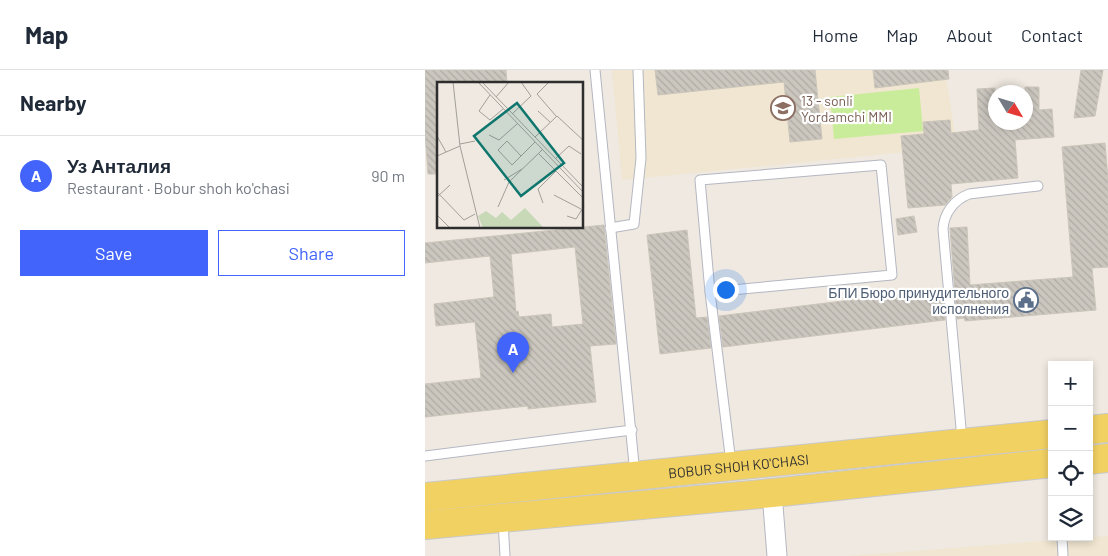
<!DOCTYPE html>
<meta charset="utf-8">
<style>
:root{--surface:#fff;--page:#f6f6f7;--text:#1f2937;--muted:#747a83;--line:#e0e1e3;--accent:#4264fb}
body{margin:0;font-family:Barlow,sans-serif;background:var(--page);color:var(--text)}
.controls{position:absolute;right:15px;bottom:15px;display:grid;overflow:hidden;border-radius:0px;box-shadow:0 2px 8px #0003}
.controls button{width:45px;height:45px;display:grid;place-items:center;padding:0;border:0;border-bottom:1px solid var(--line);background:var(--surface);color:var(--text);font:25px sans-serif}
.compass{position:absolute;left:563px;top:15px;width:45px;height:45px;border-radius:50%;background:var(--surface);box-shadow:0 2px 8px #0003;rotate:128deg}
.you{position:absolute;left:300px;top:219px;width:18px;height:18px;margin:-12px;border:4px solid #fff;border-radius:50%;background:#1a73e8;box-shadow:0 0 0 8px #1a73e833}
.badge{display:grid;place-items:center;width:32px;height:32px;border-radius:50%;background:var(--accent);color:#fff;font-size:16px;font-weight:700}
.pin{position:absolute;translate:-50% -41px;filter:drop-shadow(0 1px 2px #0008)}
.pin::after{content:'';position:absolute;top:26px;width:18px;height:15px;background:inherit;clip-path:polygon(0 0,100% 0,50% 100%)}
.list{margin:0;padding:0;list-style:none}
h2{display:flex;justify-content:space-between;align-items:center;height:65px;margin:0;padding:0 20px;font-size:21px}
h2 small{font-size:16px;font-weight:400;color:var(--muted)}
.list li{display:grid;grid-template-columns:32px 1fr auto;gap:15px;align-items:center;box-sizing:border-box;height:80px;padding:0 20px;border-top:1px solid var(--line)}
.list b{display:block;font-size:19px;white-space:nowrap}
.list p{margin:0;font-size:16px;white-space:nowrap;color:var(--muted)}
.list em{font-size:16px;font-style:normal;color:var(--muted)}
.actions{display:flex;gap:10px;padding:15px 20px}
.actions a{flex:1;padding:11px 0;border:1px solid var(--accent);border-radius:0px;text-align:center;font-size:18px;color:var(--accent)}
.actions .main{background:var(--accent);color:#fff}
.icon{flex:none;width:28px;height:28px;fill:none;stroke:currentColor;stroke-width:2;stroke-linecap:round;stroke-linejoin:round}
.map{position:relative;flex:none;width:683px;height:486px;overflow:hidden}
header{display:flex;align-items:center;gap:30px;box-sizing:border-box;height:70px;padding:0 25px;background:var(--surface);border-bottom:1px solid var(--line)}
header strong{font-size:24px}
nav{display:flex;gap:28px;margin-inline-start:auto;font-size:18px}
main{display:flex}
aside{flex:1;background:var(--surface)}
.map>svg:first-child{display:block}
.education{fill:#f0e6d1}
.pitch{fill:#c9ec9a}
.building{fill:url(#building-back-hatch);stroke:#cbc5ba;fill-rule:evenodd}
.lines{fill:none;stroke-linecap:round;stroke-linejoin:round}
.service-casing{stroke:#b4b7c1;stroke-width:11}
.minor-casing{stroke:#b4b7c1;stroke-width:21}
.primary-casing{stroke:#c9c9c9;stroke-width:30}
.service{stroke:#fff;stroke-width:9}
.minor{stroke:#fff;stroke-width:19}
.primary{stroke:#f2d163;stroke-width:28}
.labels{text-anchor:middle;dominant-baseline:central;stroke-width:4.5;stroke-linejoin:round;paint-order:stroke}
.education-label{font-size:14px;fill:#785e54;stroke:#fff;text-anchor:start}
.service-label{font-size:14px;fill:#4e5e75;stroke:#fff;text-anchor:end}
.street-label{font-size:14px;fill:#2e2e2e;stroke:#fff}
.inset-road{fill:none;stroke:#a29e99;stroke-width:1}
.view{fill:#0f766e;fill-opacity:0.15;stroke:#0f766e;stroke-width:2.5}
.inset-edge{fill:none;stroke:#2e2e2e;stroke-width:2.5}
</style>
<header>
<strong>Map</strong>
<nav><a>Home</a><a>Map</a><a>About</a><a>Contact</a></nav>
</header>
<main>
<aside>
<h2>Nearby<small></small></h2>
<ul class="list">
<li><span class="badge">A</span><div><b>Уз Анталия</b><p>Restaurant · Bobur shoh ko'chasi</p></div><em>90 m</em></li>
</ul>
<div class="actions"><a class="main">Save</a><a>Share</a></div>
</aside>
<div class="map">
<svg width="683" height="486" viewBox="0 0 683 486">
<defs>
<pattern id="building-back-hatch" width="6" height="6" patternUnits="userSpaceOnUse" patternTransform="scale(1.25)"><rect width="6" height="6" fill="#cbc7bf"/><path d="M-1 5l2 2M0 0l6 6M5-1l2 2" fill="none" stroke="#afaba4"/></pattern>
</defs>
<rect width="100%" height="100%" fill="#efe9e1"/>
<g class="education">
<path d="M187 0H520L532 77 197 110Z"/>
<path d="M683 466V486H422Z"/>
</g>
<path class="pitch" d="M494 18 498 61 409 69 405 27Z"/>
<g class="building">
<path d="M0 0H81L82 14H14V104H3L0 63Z"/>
<path d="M230 0H390L397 69 365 72 359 12 233 25Z"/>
<path d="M448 0H523L524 9 450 18Z"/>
<path d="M656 0H678L670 46 649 48Z"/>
<path d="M600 17H614V40L627 39 629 67 590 70 593 108 526 114 527 127 520 135 483 138 476 66 499 64 498 52 525 50 526 63 554 60 552 19 570 18V55L600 52Z"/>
<path d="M680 73 683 109V197L667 198 671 240 540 251 539 248 532 249 525 158 542 157 545 215 648 207 637 77Z"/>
<path d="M489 146 492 162 473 165 471 149Z"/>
<path d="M179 155 191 274 165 276 171 332 103 339V336L0 347V314L56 308 50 252 11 256 9 234 69 227 65 186 0 193V173ZM150 177 158 254 127 257 126 244 94 247 93 241 91 242 86 184Z"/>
<path d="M262 160 271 248 282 247 286 278 235 284 222 165Z"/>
<path d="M517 219 520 250 298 277 294 246Z"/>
</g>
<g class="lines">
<defs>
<g id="service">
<path d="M170 0 210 404"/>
<path d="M456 95 467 205 285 222 275 110Z"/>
<path d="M185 158 209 154 216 88 213 0"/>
<path d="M285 222 306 393"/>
<path d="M537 369 518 159C519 143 529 130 544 124L613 116"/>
<path d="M0 386 207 360"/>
<path d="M78 451 80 486"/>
<path d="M637 467 638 486"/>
</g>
<path id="minor" d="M347 423 352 486"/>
<g id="primary">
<path d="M664 360 683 358"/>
<path d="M664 390 683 388"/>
<path id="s1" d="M0 427 627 364"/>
<path d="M0 455 347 423 627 393"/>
</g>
</defs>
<use href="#service" class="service-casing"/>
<use href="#minor" class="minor-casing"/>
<use href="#primary" class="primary-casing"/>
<use href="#service" class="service"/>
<use href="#minor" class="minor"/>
<use href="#primary" class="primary"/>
</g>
<defs>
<symbol id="school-ring" viewBox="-11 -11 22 22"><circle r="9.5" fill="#fff" stroke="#8d6e63" stroke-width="1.5"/><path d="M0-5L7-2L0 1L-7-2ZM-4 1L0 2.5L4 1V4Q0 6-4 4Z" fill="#8d6e63"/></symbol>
<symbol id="civic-ring" viewBox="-11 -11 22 22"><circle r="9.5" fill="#fff" stroke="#5c6f8a" stroke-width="1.5"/><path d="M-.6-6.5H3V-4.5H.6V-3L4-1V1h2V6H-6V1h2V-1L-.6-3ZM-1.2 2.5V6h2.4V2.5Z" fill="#5c6f8a"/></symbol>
</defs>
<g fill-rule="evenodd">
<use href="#school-ring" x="344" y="24" width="28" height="28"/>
<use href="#civic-ring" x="587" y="216" width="28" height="28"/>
</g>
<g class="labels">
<g class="education-label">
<text x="376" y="30">13 - sonli<tspan x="376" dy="16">Yordamchi MMI</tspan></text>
</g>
<g class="service-label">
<text x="584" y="222">БПИ Бюро принудительного<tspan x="584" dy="16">исполнения</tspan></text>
</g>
<g class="street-label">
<text stroke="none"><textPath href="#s1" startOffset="315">BOBUR SHOH KO'CHASI</textPath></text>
</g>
</g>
<g transform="translate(12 12)">
<rect width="146" height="146" fill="#efe9e1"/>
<path d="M88 126 107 146H46L41 134 49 129 59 136 65 130 74 138Z" fill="#c8d9b8"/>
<path class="inset-road" d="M41 0 147 111M45 0 147 106M112 0 100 12 119 34M53 13 42 29 53 38 66 27M59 15 72 0M101 29 113 40M75 32 94 14 84 0M52 53 62 58 80 42M0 54 9 70M98 55 120 34 147 59M70 59 84 74 75 83 61 68ZM23 62 38 59M23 64 43 146M102 72 147 117M0 74 23 64 16 0M84 74 98 60M118 77 132 64 144 72M67 98 85 87M0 110 27 138 38 132M117 113 144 127M0 115 13 103M106 121 101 107 119 89M61 125 72 100 105 68M0 133 13 146M130 134 139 137 147 124"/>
<path class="view" d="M80 21 127 81 84 114 37 54Z"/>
<rect width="146" height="146" class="inset-edge"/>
</g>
</svg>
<div class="controls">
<button>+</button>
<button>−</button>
<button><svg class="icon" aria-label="locate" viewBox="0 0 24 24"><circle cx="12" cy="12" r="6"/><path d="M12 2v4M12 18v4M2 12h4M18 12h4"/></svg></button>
<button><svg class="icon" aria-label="layers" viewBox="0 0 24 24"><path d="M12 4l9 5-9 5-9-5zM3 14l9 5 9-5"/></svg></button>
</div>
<svg class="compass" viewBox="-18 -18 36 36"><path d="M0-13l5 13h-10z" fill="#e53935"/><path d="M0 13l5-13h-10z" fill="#747a83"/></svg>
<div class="you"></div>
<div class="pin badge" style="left:88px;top:303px">A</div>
</div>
</main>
